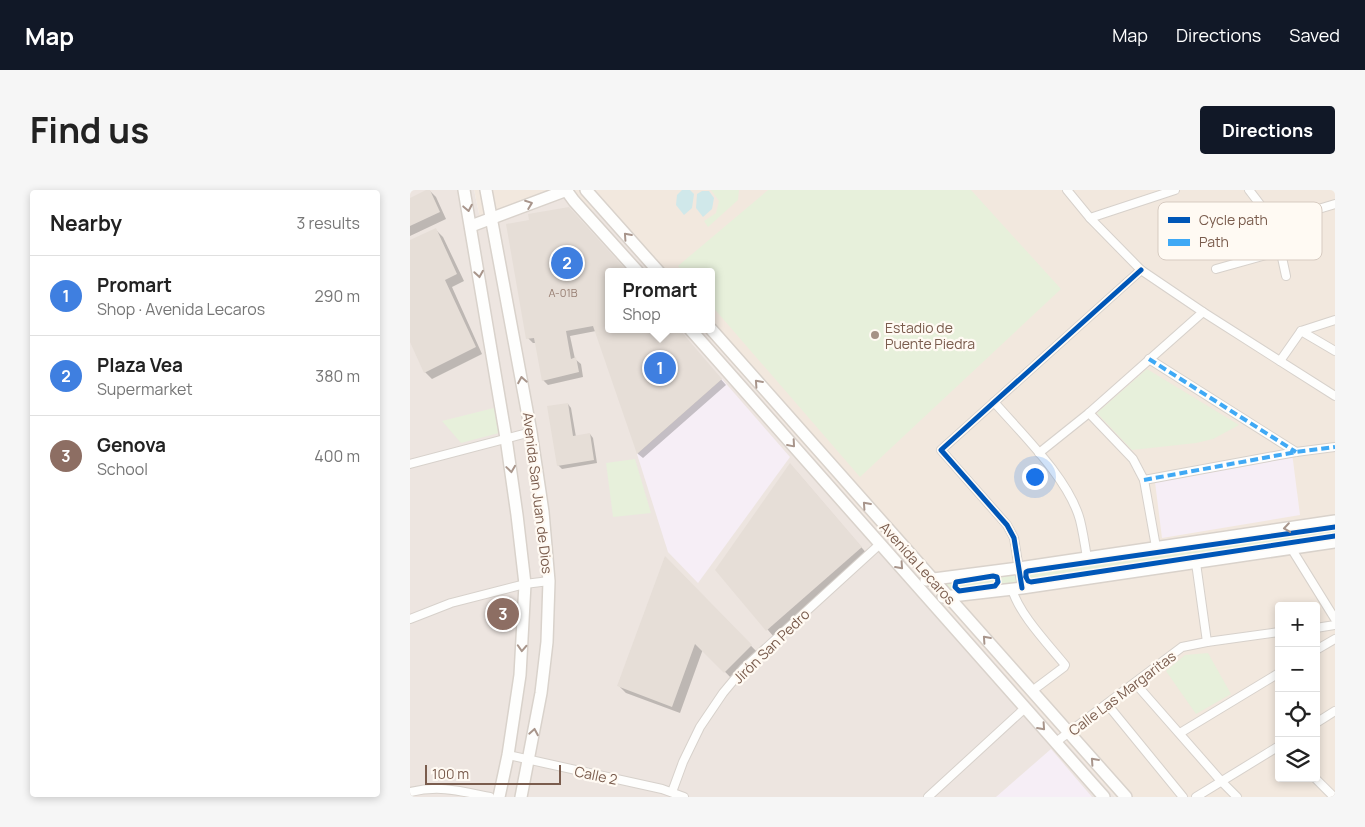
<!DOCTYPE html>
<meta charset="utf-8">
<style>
:root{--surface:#fff;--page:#f6f6f6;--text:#222;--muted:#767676;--line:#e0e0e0;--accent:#111827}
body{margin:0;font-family:Manrope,sans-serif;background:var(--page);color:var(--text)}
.controls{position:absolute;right:15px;bottom:15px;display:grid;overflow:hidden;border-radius:5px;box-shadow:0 2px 8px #0003}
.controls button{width:45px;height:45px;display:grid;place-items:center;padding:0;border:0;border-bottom:1px solid var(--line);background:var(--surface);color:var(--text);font:25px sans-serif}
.scale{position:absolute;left:15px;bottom:12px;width:136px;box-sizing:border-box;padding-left:5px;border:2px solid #7a5c4d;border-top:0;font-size:14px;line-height:18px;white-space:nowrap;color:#7a5c4d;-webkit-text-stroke:4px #fffaf3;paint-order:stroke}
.you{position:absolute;left:624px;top:286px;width:18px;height:18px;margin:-12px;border:4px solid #fff;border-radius:50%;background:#1a73e8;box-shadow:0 0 0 8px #1a73e833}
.badge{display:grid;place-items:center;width:32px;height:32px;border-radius:50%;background:var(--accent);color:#fff;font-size:16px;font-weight:700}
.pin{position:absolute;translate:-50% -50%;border:2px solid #fff;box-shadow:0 1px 5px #0006}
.popup{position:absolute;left:195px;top:78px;width:110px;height:65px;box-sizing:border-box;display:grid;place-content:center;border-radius:5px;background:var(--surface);filter:drop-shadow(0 1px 4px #0005);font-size:16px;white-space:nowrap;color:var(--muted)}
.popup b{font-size:19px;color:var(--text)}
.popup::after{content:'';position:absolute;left:50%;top:100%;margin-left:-10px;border:10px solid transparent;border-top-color:var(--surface)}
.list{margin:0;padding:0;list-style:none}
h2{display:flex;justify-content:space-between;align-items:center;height:65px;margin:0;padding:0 20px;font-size:21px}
h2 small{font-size:16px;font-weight:400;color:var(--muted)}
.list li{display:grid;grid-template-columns:32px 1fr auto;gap:15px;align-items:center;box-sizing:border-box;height:80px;padding:0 20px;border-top:1px solid var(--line)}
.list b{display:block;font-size:19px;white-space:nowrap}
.list p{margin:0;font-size:16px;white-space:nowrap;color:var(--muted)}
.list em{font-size:16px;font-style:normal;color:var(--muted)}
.icon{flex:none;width:28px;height:28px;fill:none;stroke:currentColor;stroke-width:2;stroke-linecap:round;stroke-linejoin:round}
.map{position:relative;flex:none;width:925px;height:607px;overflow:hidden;border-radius:5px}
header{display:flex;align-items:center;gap:30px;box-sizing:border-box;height:70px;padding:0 25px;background:var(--accent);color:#fff}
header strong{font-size:24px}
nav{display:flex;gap:28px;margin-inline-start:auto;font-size:18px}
.intro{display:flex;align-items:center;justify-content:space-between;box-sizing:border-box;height:120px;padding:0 30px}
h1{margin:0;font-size:35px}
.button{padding:12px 22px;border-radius:5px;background:var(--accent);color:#fff;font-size:18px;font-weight:700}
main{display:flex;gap:30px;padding:0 30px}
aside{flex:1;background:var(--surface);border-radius:5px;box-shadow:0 2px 8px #0003}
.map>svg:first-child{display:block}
.residential{fill:#f2e8de;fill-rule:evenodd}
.industrial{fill:#ede5e0}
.education{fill:#f6eef6}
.green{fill:#e7f0db}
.water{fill:#d0e8ea}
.shadow{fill:#0003}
.building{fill:#e6ded7}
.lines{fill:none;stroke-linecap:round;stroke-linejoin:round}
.street-casing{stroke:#d7d1cb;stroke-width:10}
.secondary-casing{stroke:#d9d2cb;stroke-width:14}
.street{stroke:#fefefd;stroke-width:8}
.secondary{stroke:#fefefd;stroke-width:11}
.quiet{stroke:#3fa9f5;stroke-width:4;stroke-dasharray:8 4;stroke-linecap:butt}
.cycleway-casing{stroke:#fffaf3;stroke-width:8}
.cycleway{stroke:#0057b8;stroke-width:5}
.oneway{stroke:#a8958b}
.poi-dot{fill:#a69286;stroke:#fffaf3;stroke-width:2}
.labels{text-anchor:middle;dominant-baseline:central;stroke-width:4.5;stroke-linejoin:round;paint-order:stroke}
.number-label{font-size:11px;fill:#977e72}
.poi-label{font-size:14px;fill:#7a5c4d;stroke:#fffaf3;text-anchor:start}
.street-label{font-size:14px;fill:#7a5c4d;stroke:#fffaf3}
.key{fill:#fffaf3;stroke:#d7cbc1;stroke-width:1}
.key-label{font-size:14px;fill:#7a5c4d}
</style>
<header>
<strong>Map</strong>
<nav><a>Map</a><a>Directions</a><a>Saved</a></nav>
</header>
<div class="intro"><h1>Find us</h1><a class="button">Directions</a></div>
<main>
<aside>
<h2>Nearby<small>3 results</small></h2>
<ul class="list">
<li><span class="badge" style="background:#3f7fe0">1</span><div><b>Promart</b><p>Shop · Avenida Lecaros</p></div><em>290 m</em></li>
<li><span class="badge" style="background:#3f7fe0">2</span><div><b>Plaza Vea</b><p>Supermarket</p></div><em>380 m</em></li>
<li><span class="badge" style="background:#8d6e63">3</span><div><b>Genova</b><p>School</p></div><em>400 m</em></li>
</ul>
</aside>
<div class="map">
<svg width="925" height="607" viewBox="0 0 925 607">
<rect width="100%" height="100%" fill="#f9f5f0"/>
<path class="residential" d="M64 0H925V607H705L461 332 291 139H301V82H241L188 22 71 33ZM869 416H906V588H869Z"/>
<path class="industrial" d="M0 0H64L71 33 153 8 188 22 241 82H199V139H291L461 332 705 607H0Z"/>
<g class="education">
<path d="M312 189 380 267 288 393 258 362 227 264Z"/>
<path d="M882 263 890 325 752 348 744 284Z"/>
<path d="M641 559 682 607H586Z"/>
</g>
<g class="green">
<path d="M299 0H329L328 10 298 37 294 31 306 23 309 11 301 0Z"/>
<path d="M358 0H561L651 99 450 287 301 115V82H273L268 76Z"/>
<path d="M737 179 829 235 803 249 786 253 722 260 687 223Z"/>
<path d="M84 218 89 243 51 253 32 231Z"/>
<path d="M225 269 241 323 203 327 196 273Z"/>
<path d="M925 335V348L614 395 611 380Z"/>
<path d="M607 380 610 396 538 404 525 390Z"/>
<path d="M798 463 821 504 786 524 756 481 775 465Z"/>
</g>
<g class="water">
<path d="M272 0H280L284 4 282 18 274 25 266 15 267 5Z"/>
<path d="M292 1H299L304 8 302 19 293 27 286 18 287 4Z"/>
</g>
<g class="shadow">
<path d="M19 0 26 7 36 29 0 46V9Z"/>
<path d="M26 40 33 47 54 91 42 97 72 164 22 189 15 182 0 149V51Z"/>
<path d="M199 82V139H267L316 195 233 268 228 264 186 141 160 146 165 169 171 174 173 187 138 195 133 190 126 153H123L118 148Z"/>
<path d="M158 214 161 218 166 247 180 244 183 248 187 273 152 279 148 275Z"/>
<path d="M387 282 458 365 364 447 307 380Z"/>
<path d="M255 368 348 463 322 489 293 459 270 523 216 503 209 496Z"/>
</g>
<g class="building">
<path d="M16 0H20L30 22 0 36V8Z"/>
<path d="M159 17 218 82H199V139H269L312 189 227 264 183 136 156 141 161 169 166 167 169 182 132 191 124 148 116 149 96 34 119 30 118 24Z"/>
<path d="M26 38 47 84 35 90 66 157 14 183 0 152V50Z"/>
<path d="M158 213 163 246 180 243 184 270 147 276 137 216Z"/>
<path d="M380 273 452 357 356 441 305 380Z"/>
<path d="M255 366 342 455 314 483 285 454 262 517 207 496Z"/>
</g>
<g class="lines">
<defs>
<g id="street">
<path d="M657 0 680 28 731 80 793 122 925 206"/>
<path d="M839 0C846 9 854 19 860 29 868 45 872 68 876 86"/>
<path d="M680 28 765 0"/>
<path d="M862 33 925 14"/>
<path d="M806 79 870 61"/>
<path d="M891 141 925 161"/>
<path d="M739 169 886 262"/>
<path d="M870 171 891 141 925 130"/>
<path d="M584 212C612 244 659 289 670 330 673 342 675 355 677 368"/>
<path d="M679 223 723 269 734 290 746 357"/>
<path d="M629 263 679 223 793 122"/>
<path d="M0 274 121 242"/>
<path d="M734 290 886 262 925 257"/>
<path d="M881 358 925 429"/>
<path d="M786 373 797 452"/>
<path d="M612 398 604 348 597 335 531 260 731 80"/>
<path d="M602 399C609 424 638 454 655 475L654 477 622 501"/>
<path d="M0 429 41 413 115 394 139 391"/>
<path d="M906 438 925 435"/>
<path d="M906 460 925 449"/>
<path d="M725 493 811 591 827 607"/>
<path d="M697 514 773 607"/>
<path d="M906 533 925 521"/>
<path d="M770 543 869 483"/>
<path d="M646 552 772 457 797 452 869 442"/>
<path d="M98 565 252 599 274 607"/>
<path d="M905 588 924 607"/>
<path d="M0 602C30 595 50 601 80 607"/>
<path d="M262 602 273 572 290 537 313 503 333 479 470 354"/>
<path d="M518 607 615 518"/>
<path d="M786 607 869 556"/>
</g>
<g id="secondary">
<path d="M54 0 96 248 107 325 115 394 110 485 98 565 89 607"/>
<path d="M76 0 121 242 133 322 139 391 137 452 131 503 111 607"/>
<path d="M156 0 164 11 228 82"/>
<path d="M176 0 249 82"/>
<path d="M61 36 157 0"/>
<path d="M280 139 694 607"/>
<path d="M301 139 716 607"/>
<path d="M516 390 609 378 925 331"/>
<path d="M533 407 612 398 925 352"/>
</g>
</defs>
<use href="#street" class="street-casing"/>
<use href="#secondary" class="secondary-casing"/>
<use href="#street" class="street"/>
<use href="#secondary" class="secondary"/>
<g class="quiet">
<path d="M739 169 886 262"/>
<path d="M734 290 886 262 925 257"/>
</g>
<defs>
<g id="cycleway">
<path d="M583 386 587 387 588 392 585 396 549 401 545 397 546 392Z"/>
<path d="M616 387V382L618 381 925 337"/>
<path d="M616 387 618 391 621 392 925 346"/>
<path d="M612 398 604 348 597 335 531 260 731 80"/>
</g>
</defs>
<use href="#cycleway" class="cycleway-casing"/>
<use href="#cycleway" class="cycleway"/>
</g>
<defs><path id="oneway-chevron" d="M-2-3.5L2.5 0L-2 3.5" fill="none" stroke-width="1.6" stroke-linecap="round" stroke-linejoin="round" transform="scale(1.25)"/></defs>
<g class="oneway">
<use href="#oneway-chevron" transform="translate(119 14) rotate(-21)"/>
<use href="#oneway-chevron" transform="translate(58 18) rotate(79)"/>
<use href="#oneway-chevron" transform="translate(217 46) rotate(-132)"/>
<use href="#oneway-chevron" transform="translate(69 84) rotate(81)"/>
<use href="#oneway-chevron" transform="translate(112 190) rotate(-100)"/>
<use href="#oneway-chevron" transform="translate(348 193) rotate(-132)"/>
<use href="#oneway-chevron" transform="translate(382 254) rotate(49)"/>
<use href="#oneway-chevron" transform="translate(101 279) rotate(82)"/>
<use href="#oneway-chevron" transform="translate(456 315) rotate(-132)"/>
<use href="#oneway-chevron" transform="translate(877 338) rotate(172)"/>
<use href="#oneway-chevron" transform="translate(490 376) rotate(48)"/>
<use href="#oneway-chevron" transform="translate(576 449) rotate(-132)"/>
<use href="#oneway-chevron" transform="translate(112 458) rotate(93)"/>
<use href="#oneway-chevron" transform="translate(632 537) rotate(48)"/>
<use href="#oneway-chevron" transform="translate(124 542) rotate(-80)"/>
<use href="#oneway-chevron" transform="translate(684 571) rotate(-132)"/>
</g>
<circle class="poi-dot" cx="465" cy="145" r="5"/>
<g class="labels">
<g class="number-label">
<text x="153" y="102">A-01B</text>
</g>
<g class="poi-label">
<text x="475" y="137">Estadio de<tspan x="475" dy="16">Puente Piedra</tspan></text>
</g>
<g class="street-label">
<text transform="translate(128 303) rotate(83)">Avenida San Juan de Dios</text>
<text transform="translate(508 373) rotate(48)">Avenida Lecaros</text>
<text transform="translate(361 456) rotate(-44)">Jirón San Pedro</text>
<text transform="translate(712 503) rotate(-37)">Calle Las Margaritas</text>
<text transform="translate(186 585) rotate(12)">Calle 2</text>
</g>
</g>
<rect x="748" y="12" width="164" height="58" rx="8" class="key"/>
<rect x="758" y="27" width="22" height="6" fill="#0057b8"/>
<rect x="758" y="49" width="22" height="7" fill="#3fa9f5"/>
<g class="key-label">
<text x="789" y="35">Cycle path</text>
<text x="789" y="57">Path</text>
</g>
</svg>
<div class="controls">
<button>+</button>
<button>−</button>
<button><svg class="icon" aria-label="locate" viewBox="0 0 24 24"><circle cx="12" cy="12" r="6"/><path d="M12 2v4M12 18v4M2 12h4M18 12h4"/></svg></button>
<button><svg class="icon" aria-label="layers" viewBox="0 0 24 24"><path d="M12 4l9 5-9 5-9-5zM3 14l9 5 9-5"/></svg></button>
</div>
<div class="scale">100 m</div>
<div class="you"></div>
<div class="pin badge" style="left:250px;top:178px;background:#3f7fe0">1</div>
<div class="popup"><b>Promart</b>Shop</div>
<div class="pin badge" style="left:157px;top:73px;background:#3f7fe0">2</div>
<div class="pin badge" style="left:93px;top:424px;background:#8d6e63">3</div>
</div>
</main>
